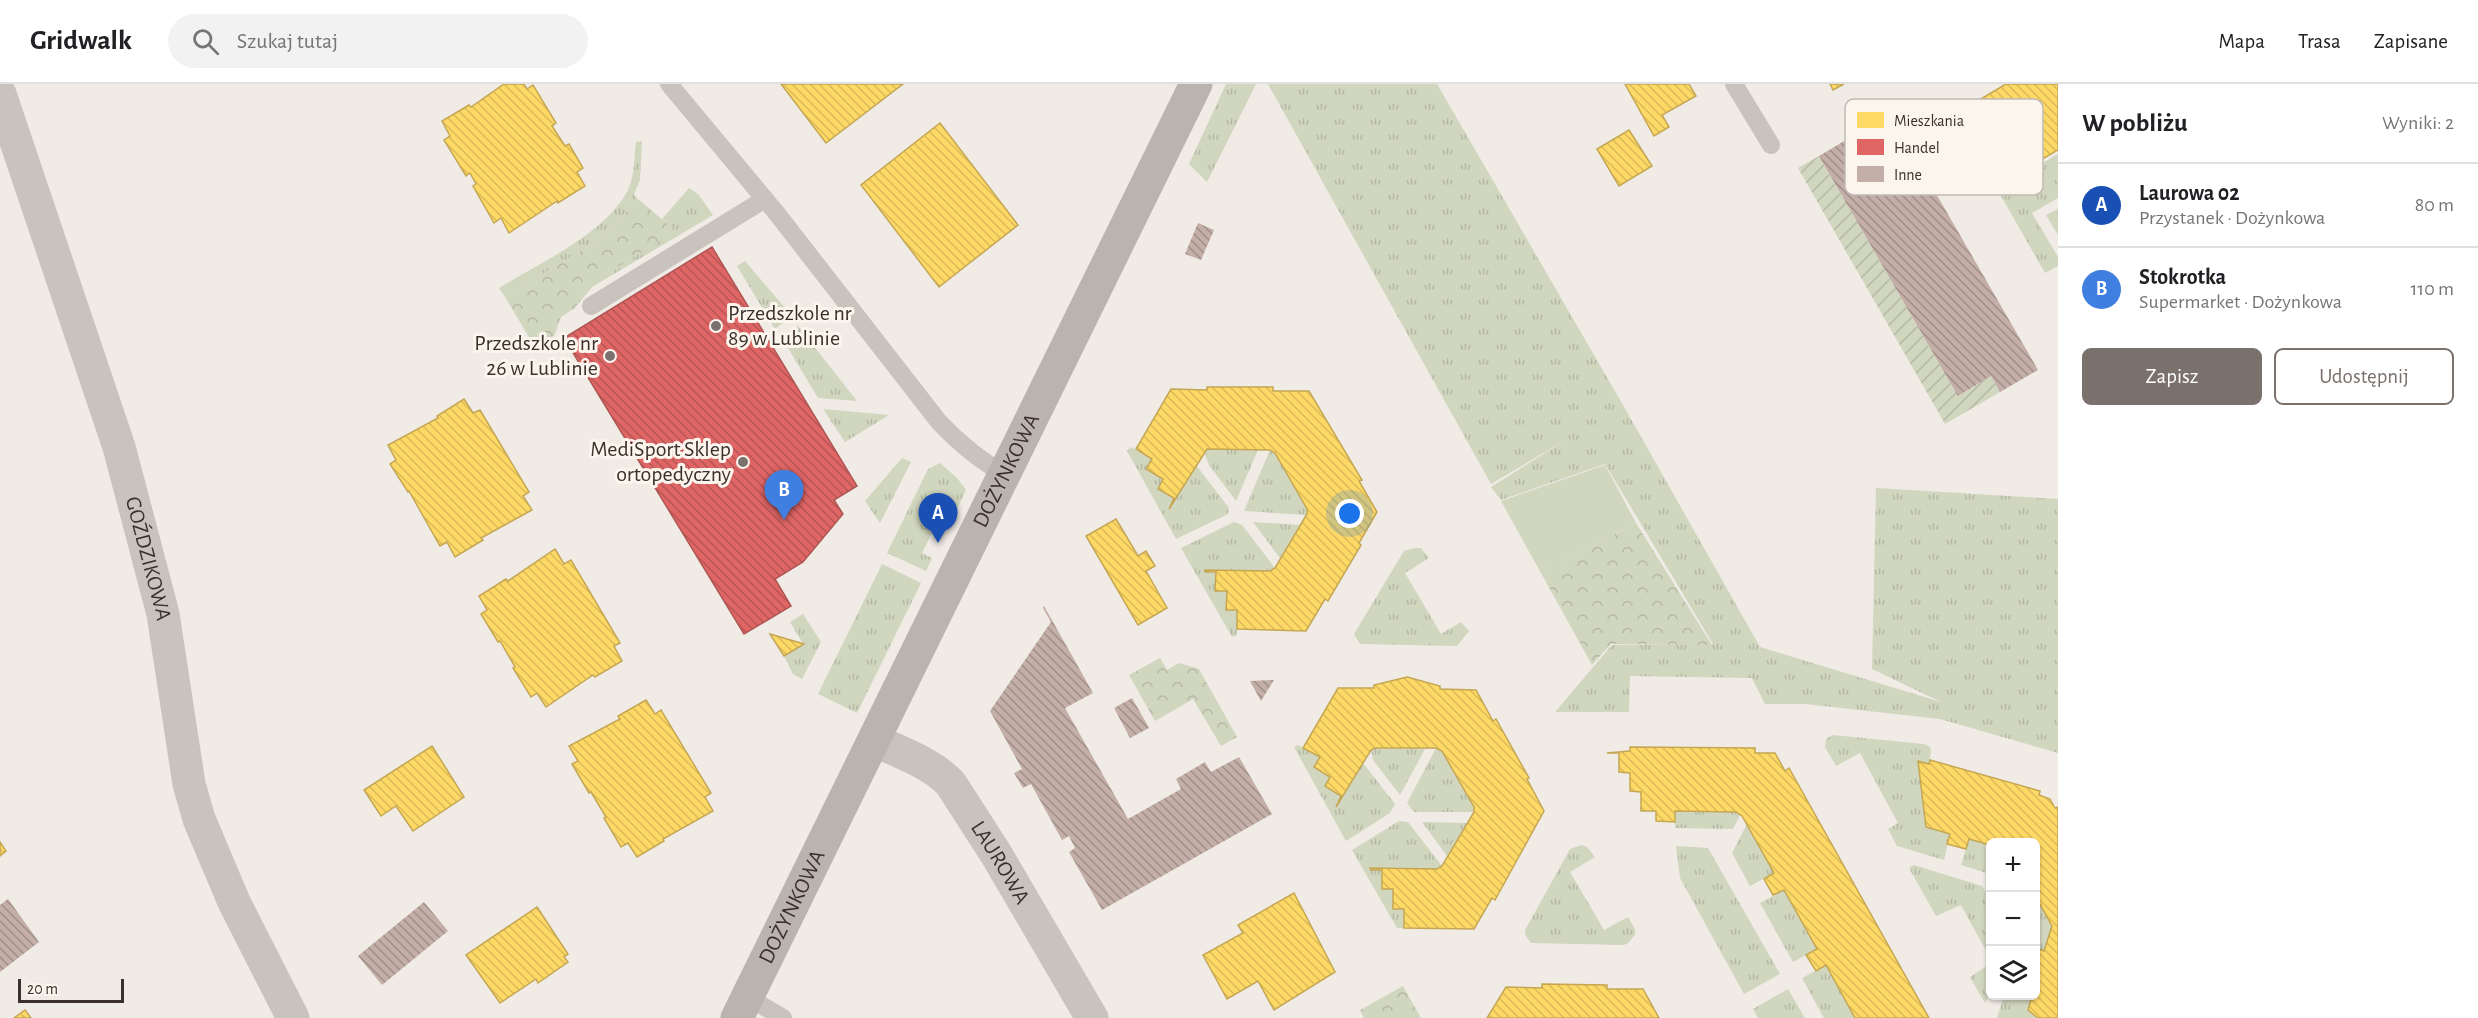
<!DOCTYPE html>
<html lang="pl">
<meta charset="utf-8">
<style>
:root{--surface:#fff;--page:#f2f2f2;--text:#202124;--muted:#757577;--line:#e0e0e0;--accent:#7a716c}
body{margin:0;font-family:"Alegreya Sans",sans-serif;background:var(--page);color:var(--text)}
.controls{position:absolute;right:18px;bottom:18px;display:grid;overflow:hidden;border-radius:9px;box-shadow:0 2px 4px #0004}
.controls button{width:54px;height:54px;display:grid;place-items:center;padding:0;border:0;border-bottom:2px solid var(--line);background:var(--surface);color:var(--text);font:30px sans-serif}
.scale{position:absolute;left:18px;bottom:15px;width:106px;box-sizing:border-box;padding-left:6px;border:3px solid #3b302b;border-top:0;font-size:16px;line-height:21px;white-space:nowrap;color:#3b302b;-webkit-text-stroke:4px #fbf5ee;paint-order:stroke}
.you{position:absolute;left:1350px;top:430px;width:21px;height:21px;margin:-15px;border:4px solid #fff;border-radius:50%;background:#1a73e8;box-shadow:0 0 0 9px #1a73e833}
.badge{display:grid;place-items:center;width:39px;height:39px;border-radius:50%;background:var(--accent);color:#fff;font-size:20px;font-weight:700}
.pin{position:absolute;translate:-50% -50px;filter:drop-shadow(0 2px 3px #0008)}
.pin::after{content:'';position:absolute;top:32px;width:21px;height:18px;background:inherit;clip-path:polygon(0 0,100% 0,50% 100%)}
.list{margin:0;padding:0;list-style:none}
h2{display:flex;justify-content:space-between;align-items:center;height:78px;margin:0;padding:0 24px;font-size:26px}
h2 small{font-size:20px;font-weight:400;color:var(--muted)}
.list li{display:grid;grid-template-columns:39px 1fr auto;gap:18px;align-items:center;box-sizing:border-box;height:84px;padding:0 24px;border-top:2px solid var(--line)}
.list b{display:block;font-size:22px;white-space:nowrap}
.list p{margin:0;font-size:20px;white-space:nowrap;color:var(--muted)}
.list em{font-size:20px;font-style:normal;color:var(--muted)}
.actions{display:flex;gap:12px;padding:18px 24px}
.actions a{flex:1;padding:14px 0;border:2px solid var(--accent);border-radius:9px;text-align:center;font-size:21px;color:var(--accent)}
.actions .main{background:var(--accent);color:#fff}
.icon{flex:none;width:33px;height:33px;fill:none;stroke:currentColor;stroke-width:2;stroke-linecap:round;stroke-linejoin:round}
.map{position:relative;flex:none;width:2058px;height:934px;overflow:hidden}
header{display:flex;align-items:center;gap:36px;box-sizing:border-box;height:84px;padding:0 30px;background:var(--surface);border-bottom:2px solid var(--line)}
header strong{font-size:28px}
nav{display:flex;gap:33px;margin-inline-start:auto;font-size:21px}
.search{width:420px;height:54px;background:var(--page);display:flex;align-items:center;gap:15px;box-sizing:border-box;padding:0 21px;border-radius:33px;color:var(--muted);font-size:22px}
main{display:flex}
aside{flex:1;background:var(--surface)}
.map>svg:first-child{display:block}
.grass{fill:url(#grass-tufts)}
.forest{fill:url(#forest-crowns)}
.garden{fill:url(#garden-furrows)}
.pitch{fill:#d1d6bf}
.homes{fill:url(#homes-back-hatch);stroke:#c4a654;stroke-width:1.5}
.shops{fill:url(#shops-back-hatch);stroke:#ae5654;stroke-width:1.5}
.building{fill:url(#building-back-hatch)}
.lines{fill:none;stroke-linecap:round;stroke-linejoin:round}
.lane{stroke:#c9c3be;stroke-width:18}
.street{stroke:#c9c3be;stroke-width:33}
.secondary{stroke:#bab3ae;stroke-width:33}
.poi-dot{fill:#7a716c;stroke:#fbf5ee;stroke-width:2}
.labels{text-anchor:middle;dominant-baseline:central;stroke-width:6;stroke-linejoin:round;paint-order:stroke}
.poi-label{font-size:22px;fill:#3b302b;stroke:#fbf5ee;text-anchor:end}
.street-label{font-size:22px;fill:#3b302b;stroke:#fbf5ee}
.key{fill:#fbf5ee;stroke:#c1bab4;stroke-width:1.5}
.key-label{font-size:16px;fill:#3b302b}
</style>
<header>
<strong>Gridwalk</strong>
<div class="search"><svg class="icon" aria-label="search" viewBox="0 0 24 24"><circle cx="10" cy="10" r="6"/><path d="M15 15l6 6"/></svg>Szukaj tutaj</div>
<nav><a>Mapa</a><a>Trasa</a><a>Zapisane</a></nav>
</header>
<main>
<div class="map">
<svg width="2058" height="934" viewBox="0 0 2058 934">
<defs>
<pattern id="grass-tufts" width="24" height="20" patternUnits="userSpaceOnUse" patternTransform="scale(1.5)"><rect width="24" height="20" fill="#d1d6bf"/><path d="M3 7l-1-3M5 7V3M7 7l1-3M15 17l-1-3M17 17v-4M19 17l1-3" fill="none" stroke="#b4b8a4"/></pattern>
<pattern id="forest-crowns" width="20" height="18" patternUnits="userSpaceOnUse" patternTransform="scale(1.5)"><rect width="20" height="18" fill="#d1d6bf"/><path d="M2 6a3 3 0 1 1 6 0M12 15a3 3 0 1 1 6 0" fill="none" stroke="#b4b8a4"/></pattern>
<pattern id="garden-furrows" width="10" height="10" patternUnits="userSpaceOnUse" patternTransform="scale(1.5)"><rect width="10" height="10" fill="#d1d6bf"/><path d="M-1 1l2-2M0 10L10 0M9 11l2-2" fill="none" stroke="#b4b8a4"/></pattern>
<pattern id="homes-back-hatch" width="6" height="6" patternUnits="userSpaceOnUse" patternTransform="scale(1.5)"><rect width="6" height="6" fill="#ffd966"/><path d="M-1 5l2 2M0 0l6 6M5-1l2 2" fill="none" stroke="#dbbb59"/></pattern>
<pattern id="shops-back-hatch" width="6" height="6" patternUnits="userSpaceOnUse" patternTransform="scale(1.5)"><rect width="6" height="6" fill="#e06666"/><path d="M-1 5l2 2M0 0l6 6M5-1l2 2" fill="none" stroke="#b75454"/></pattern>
<pattern id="building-back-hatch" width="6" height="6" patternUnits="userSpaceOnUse" patternTransform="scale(1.5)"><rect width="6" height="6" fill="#c3afa7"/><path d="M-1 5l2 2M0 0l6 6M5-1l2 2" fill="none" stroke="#a08f88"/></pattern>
</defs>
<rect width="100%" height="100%" fill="#f0ebe5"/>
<g class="grass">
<path d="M1226 0H1256L1207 98 1189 80Z"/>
<path d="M1268 0H1437L1623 321 1760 563 1941 618 1872 585 1876 404 2058 415V669L1940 635 1805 620H1765L1752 594 1630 592 1629 628H1555L1612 561 1713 560 1605 380 1501 416 1491 403 1564 357 1491 400Z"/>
<path d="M642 57 640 96 634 110 637 114 607 151 505 213 499 204C541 178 603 151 627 108 635 93 634 74 636 58Z"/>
<path d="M2058 70V114L2032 129 2058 173V182L2045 189 1997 105Z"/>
<path d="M689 104 698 110 713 131 592 203 575 224 589 200 672 144 662 135Z"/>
<path d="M745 177 792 232 775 245 737 182Z"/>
<path d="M798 242 857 317 818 314 782 254Z"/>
<path d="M823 325 889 331 845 358Z"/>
<path d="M1131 363 1152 375 1163 395 1158 405 1174 414 1168 425 1196 381 1229 424 1228 430 1176 455 1127 367Z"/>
<path d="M1207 365 1258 366 1236 417 1209 381 1204 368Z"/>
<path d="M1270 366 1275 369 1307 425 1306 431 1244 427Z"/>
<path d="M902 374 911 378 880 439 865 417Z"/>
<path d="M940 379 958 395 966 406 947 446 936 441 922 469 932 474 926 487 887 469 928 385Z"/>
<path d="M1234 438 1242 441 1275 484 1270 487 1205 486 1216 488 1215 507H1227L1226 526H1237V551L1232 553 1181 464Z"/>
<path d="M1253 438 1300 441 1280 474Z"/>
<path d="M1415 464H1421L1429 474 1405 489 1441 550 1461 538 1469 547 1457 562 1360 560 1354 550 1404 467Z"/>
<path d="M882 480 921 499 857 629 818 610Z"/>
<path d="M803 530 821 558 802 595 793 590 784 572 803 560 790 538Z"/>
<path d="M1833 651 1924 660 1930 663 1931 668 1929 680 1918 678 1926 743 1950 750 1944 776 1897 762 1888 745 1898 739 1860 669 1836 682 1825 663 1826 655Z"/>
<path d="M1298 661 1320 673 1314 683 1330 693 1325 703 1341 712 1336 723 1363 679 1395 720 1390 729 1346 757 1294 663Z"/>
<path d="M1375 664 1425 665 1400 711 1373 676 1371 666Z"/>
<path d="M1436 664 1442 667 1474 723V728H1414L1407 719Z"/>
<path d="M1675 727 1736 728 1740 731 1733 745 1675 744Z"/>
<path d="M1399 737 1408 738 1442 782 1437 785 1382 786V805H1393V824L1404 825V844H1397L1352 766Z"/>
<path d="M1422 738 1467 739 1447 772Z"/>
<path d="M1747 740 1774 789 1750 802 1732 769Z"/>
<path d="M1969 755 1990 761V790L1961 781Z"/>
<path d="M1582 761 1587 763 1595 773 1570 788 1604 846 1628 833 1635 845V851L1628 859 1624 861 1531 859 1525 851V846L1570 765Z"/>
<path d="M1676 762 1708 764 1780 890 1744 910 1680 794Z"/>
<path d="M1914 781 1982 802 1990 816V874L1961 821 1936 832 1909 784Z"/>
<path d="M1784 806 1817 865 1793 878 1760 819Z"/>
<path d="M2036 813 2052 842 2044 867 2036 864Z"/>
<path d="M1990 880V909L1985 919 1970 893Z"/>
<path d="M1826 881 1855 934H1824L1802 894Z"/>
<path d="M1788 905 1805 934H1758L1753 925Z"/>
<path d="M2004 912H2032L2028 926 2038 934H1997Z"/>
</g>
<g class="forest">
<path d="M637 114 672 144 667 153 589 200 575 224 561 233 554 252 536 265 505 213 607 151Z"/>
<path d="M2058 125V151L2046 131Z"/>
<path d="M1636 439 1712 561 1611 560 1592 581 1541 489Z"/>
<path d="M1160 574 1167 586 1179 579 1199 585 1237 653 1221 662 1193 615 1155 637 1129 591Z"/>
<path d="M1403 902 1421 934H1364L1360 926Z"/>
</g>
<path class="garden" d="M1819 72 1958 312 1991 292 2000 308 1945 340 1798 84Z"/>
<path class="pitch" d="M1605 381 1636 439 1541 489 1501 417Z"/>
<g class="homes">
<path d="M504 0H524L527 5 533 1 556 39 552 42 565 62 569 60 583 84 577 88 585 102 558 119 557 117 509 149 501 134 494 139 473 102 476 100 470 89 466 92 444 56 450 52 442 37 469 21 471 23Z"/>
<path d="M781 0H903L826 59Z"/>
<path d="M1625 0H1689L1696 12 1662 31 1669 43 1654 52Z"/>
<path d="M1830 0H1844L1833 6Z"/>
<path d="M2006 0H2058V66L1993 104 1952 32Z"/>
<path d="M940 39 1018 141 939 203 861 101Z"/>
<path d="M1629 46 1652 82 1619 102 1597 65Z"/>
<path d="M1207 303H1273V307H1309L1362 396 1359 397 1377 428 1359 459 1361 461 1328 517 1325 515 1306 547 1237 545V526H1226L1227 507H1215L1216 488H1205V486L1270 487 1275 484 1307 430V425L1275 369 1270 366 1207 365 1169 425 1174 414 1158 405 1163 395 1146 385 1152 375 1136 365 1171 305 1207 306Z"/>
<path d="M464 315 473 329 480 326 529 408 523 412 532 426 481 454 483 456 455 473 447 458 440 462 409 407 408 408 390 380 396 376 388 361 438 334 437 332Z"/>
<path d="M1116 435 1138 472 1146 467 1155 482 1146 487 1167 524 1138 541 1086 452Z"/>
<path d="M555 465 564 480 571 476 620 559 614 562 622 577 595 593 593 591 546 623 537 609 531 613 513 584 515 583 500 557 498 558 481 530 487 526 479 512 506 495 508 497Z"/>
<path d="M770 550 804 560 784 572Z"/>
<path d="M1407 593 1440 602V605L1476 606 1493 637 1496 635 1529 694 1527 695 1544 727 1495 816 1492 814 1474 845 1404 844V825H1393V805H1382V786H1371L1370 784 1437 785 1442 782 1474 728V723L1442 667 1436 664H1375L1371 666 1336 723 1341 712 1325 702 1330 693 1314 683 1320 673 1303 664 1338 604H1374V601Z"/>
<path d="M646 616 655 630 661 626 711 709 705 713 713 727 663 755 664 757 637 773 628 759 621 763 604 734 606 733 591 708 589 709 572 680 578 677 569 662 620 635 618 632Z"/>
<path d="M432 662 464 713 413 747 396 722 381 732 364 706Z"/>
<path d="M1630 663 1755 664V669H1775L1785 687 1789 684 1929 934H1855L1826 881 1816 887 1806 871 1817 865 1784 806 1773 811 1764 795 1774 789 1742 732 1736 728 1675 727V738L1656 737V727H1641V708L1630 707V689L1619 688V669H1607L1630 667Z"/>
<path d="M1930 676 2040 707 2039 711 2050 715 2055 724 2058 723V934H2038L2028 926 2032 912H2036V899L2039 885 2036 884V864L2044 867 2052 842 2036 813V758H1990V761L1969 755 1966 765 1947 760 1950 750 1926 743 1918 677 1929 680Z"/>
<path d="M0 758 6 767 0 772Z"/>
<path d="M1294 809 1335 888 1274 926 1258 897 1227 915 1203 871 1243 849 1238 841Z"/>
<path d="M537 823 568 870 564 873 568 878 538 899 536 895 500 919 466 871Z"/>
<path d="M1542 900 1607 901V905H1643L1659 934H1487L1506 903 1542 904Z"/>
<path d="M25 926 31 934H14Z"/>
</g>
<path class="shops" d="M712 163 857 402 834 416 843 430 803 478 775 495 791 522 744 550 564 254Z"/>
<g class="building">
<path d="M1890 30 2038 286 2000 308 1991 292 1958 312 1819 72Z"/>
<path d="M1198 139 1214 146 1201 176 1185 170Z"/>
<path d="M1044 522 1093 609 1065 624 1128 735 1181 705 1176 695 1205 678 1211 688 1239 673 1272 730 1102 826 1069 768 1075 764 1069 752 1062 756 1031 700 1023 704 1014 689 1022 685 990 627 1051 538 1043 524Z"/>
<path d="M1274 596 1261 617 1250 597Z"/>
<path d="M1132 614 1149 644 1130 654 1114 624Z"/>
<path d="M8 815 39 858 0 888V821Z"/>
<path d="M424 818 448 847 382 901 358 872Z"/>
</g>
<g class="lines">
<g class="lane">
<path d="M669 0 778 131 939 338C959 359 979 376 1004 390"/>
<path d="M1734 0 1771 61"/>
<path d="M591 222 765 115"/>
<path d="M748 913 783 934"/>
</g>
<g class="street">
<path id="s1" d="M0 10 119 363 163 530 189 700 199 735 234 818 293 934"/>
<path id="s2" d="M874 656C899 668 932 679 951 700L996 770 1092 934"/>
</g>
<path class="secondary" id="s3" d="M737 934 1196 0"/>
</g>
<g class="poi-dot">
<circle cx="716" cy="242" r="6"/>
<circle cx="610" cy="272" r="6"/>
<circle cx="743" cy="378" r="6"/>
</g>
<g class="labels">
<g class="poi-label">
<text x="728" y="229" text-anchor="start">Przedszkole nr<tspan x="728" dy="25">89 w Lublinie</tspan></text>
<text x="598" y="259">Przedszkole nr<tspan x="598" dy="25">26 w Lublinie</tspan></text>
<text x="731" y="365">MediSport Sklep<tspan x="731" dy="25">ortopedyczny</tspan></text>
</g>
<g class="street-label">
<text stroke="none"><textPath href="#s3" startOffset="610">DOŻYNKOWA</textPath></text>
<text stroke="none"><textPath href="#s1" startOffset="488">GOŹDZIKOWA</textPath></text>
<text stroke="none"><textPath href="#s2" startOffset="182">LAUROWA</textPath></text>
<text stroke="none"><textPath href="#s3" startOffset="124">DOŻYNKOWA</textPath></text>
</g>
</g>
<rect x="1845" y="15" width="198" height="96" rx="9" class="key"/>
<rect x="1857" y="28" width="27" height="16" fill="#ffd966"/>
<rect x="1857" y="55" width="27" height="16" fill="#e06666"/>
<rect x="1857" y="82" width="27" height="16" fill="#c3afa7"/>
<g class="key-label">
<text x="1894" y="42">Mieszkania</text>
<text x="1894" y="69">Handel</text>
<text x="1894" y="96">Inne</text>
</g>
</svg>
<div class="controls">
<button>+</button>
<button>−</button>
<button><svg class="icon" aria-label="layers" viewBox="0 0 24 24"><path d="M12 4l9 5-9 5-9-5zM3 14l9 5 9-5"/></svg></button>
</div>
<div class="scale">20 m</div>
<div class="you"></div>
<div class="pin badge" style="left:938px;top:459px;background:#1a4fb4">A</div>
<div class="pin badge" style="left:784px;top:436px;background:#3f7fe0">B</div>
</div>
<aside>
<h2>W pobliżu<small>Wyniki: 2</small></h2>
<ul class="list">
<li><span class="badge" style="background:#1a4fb4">A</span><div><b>Laurowa 02</b><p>Przystanek · Dożynkowa</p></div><em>80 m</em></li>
<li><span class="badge" style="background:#3f7fe0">B</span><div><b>Stokrotka</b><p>Supermarket · Dożynkowa</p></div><em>110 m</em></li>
</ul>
<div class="actions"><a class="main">Zapisz</a><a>Udostępnij</a></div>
</aside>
</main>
